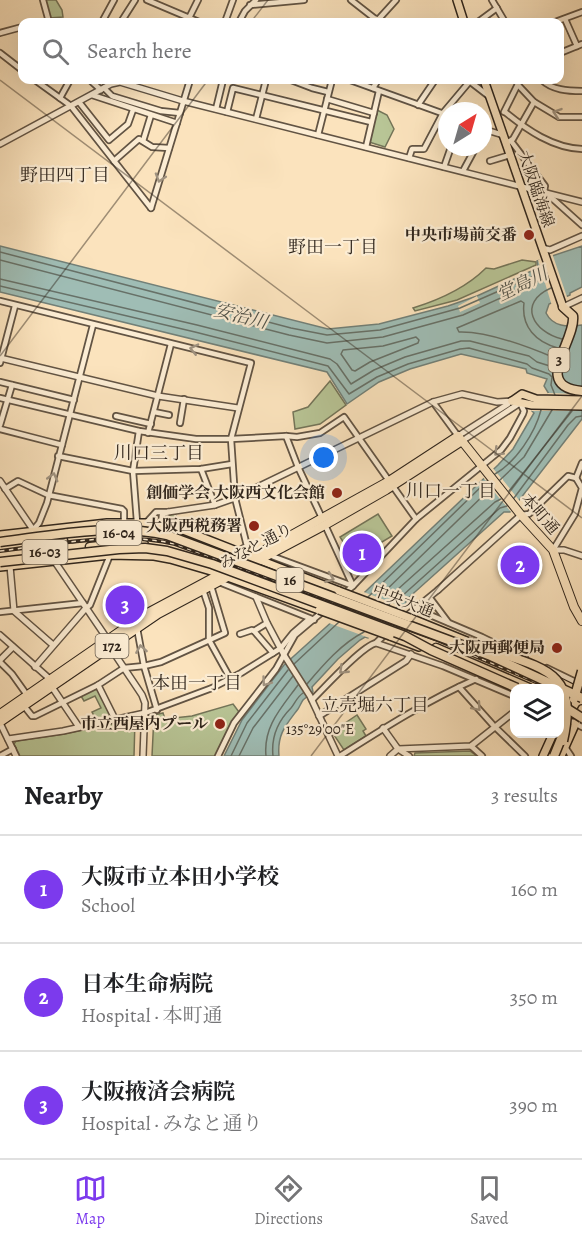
<!DOCTYPE html>
<meta charset="utf-8">
<style>
:root{--surface:#fff;--page:#f2f2f2;--text:#202124;--muted:#757577;--line:#e0e0e0;--accent:#7c3aed}
body{margin:0;font-family:Alegreya,"Noto Serif JP",serif;background:var(--page);color:var(--text)}
.controls{position:absolute;right:18px;bottom:18px;display:grid;overflow:hidden;border-radius:12px;box-shadow:0 6px 24px #0002}
.controls button{width:54px;height:54px;display:grid;place-items:center;padding:0;border:0;border-bottom:2px solid var(--line);background:var(--surface);color:var(--text);font:30px sans-serif}
.compass{position:absolute;left:438px;top:102px;width:54px;height:54px;border-radius:50%;background:var(--surface);box-shadow:0 6px 24px #0002;rotate:37deg}
.you{position:absolute;left:324px;top:458px;width:21px;height:21px;margin:-15px;border:4px solid #fff;border-radius:50%;background:#1a73e8;box-shadow:0 0 0 9px #1a73e833}
.badge{display:grid;place-items:center;width:39px;height:39px;border-radius:50%;background:var(--accent);color:#fff;font-size:20px;font-weight:700}
.pin{position:absolute;translate:-50% -50%;border:3px solid #fff;box-shadow:0 2px 6px #0006}
.list{margin:0;padding:0;list-style:none}
h2{display:flex;justify-content:space-between;align-items:center;height:78px;margin:0;padding:0 24px;font-size:26px}
h2 small{font-size:20px;font-weight:400;color:var(--muted)}
.list li{display:grid;grid-template-columns:39px 1fr auto;gap:18px;align-items:center;box-sizing:border-box;height:108px;padding:0 24px;border-top:2px solid var(--line)}
.list b{display:block;font-size:22px;white-space:nowrap}
.list p{margin:0;font-size:20px;white-space:nowrap;color:var(--muted)}
.list em{font-size:20px;font-style:normal;color:var(--muted)}
.icon{flex:none;width:33px;height:33px;fill:none;stroke:currentColor;stroke-width:2;stroke-linecap:round;stroke-linejoin:round}
.map{position:relative;flex:none;width:582px;height:756px;overflow:hidden}
.search{position:absolute;background:var(--surface);box-shadow:0 6px 24px #0002;left:18px;right:18px;top:18px;height:66px;display:flex;align-items:center;gap:15px;box-sizing:border-box;padding:0 21px;border-radius:12px;color:var(--muted);font-size:22px}
.sheet{height:402px;background:var(--surface)}
nav{display:flex;justify-content:space-around;align-items:center;box-sizing:border-box;height:84px;border-top:2px solid var(--line);background:var(--surface);font-size:16px;color:var(--muted)}
nav a{display:grid;justify-items:center;gap:3px}
nav .on{color:var(--accent)}
.map>svg:first-child{display:block}
.green{fill:#b8c596;stroke:#747559;stroke-width:1.5}
.water{fill:#9fbdb5;stroke:#728078;stroke-width:1.5}
.pier{fill:#fbe3bd}
.lines{fill:none;stroke-linecap:round;stroke-linejoin:round}
.shore{stroke:#677168;stroke-width:1.5}
.minor-casing{stroke:#625444;stroke-width:8}
.tertiary-casing{stroke:#625444;stroke-width:8}
.primary-casing{stroke:#2f251c;stroke-width:10}
.trunk-casing{stroke:#2f251c;stroke-width:10}
.motorway-casing{stroke:#2f251c;stroke-width:11}
.minor{stroke:#fcedd4;stroke-width:4.5}
.tertiary{stroke:#fcedd4;stroke-width:5}
.primary{stroke:#fbe3bd;stroke-width:7}
.trunk{stroke:#fbe3bd;stroke-width:8}
.motorway{stroke:#fbe3bd;stroke-width:8}
.rail-casing{stroke:#2f251c;stroke-width:4}
.rail{stroke:#fcedd4;stroke-width:1.5;stroke-dasharray:4.5;stroke-linecap:butt}
.primary-bridge-casing{stroke:#2f251c;stroke-width:10;stroke-linecap:butt}
.motorway-bridge-casing{stroke:#2f251c;stroke-width:11;stroke-linecap:butt}
.primary-bridge{stroke:#fbe3bd;stroke-width:7}
.motorway-bridge{stroke:#fbe3bd;stroke-width:8}
.oneway{stroke:#a09381}
.ticks{fill:none;stroke:#2f251c;stroke-width:1.5;stroke-opacity:0.45}
.poi-dot{fill:#8f2418;stroke:#fcedd4;stroke-width:2}
.labels{text-anchor:middle;dominant-baseline:central;stroke-width:4.5;stroke-linejoin:round;paint-order:stroke}
.shield{fill:#fcedd4;stroke:#6c6153;stroke-width:1.5}
.shield-label{font-size:15px;font-weight:bold;fill:#2f251c}
.street-label{font-size:16px;fill:#2f251c;stroke:#fcedd4}
.poi-label{font-size:16px;font-weight:bold;fill:#2f251c;stroke:#fcedd4;text-anchor:end}
.neighbourhood-label{font-size:18px;fill:#2f251c;stroke:#fcedd4}
.water-label{font-size:18px;font-style:italic;fill:#51534a;stroke:#fcedd4}
.ticks-label{font-size:15px;text-anchor:middle;fill:#2f251c;stroke:#fcedd4;stroke-width:4.5;stroke-linejoin:round;paint-order:stroke}
</style>
<div class="map">
<svg width="582" height="756" viewBox="0 0 582 756">
<rect width="100%" height="100%" fill="#fbe3bd"/>
<filter id="stains"><feTurbulence type="fractalNoise" baseFrequency=".00333" numOctaves="4"/><feColorMatrix values="0 0 0 0 .2 0 0 0 0 .09 0 0 0 0 .02 0 0 0 .5 -.17"/></filter>
<radialGradient id="worn" r=".72"><stop offset=".6" stop-color="#630" stop-opacity="0"/><stop offset="1" stop-color="#630" stop-opacity=".3"/></radialGradient>
<g class="green">
<path d="M45 0H56L62 10 63 17 49 18Z"/>
<path d="M377 110 387 115 394 129 385 147 369 142Z"/>
<path d="M522 260 536 262V265L457 300 415 311 413 308C439 300 467 287 486 268L494 269Z"/>
<path d="M330 381 346 405 320 424 295 429 293 412 308 407Z"/>
<path d="M175 514 180 523 192 527 191 529 163 520V516Z"/>
<path d="M378 514 392 536 354 559 340 537Z"/>
<path d="M95 689 98 690 111 715 96 719 92 712 101 708 95 696 84 701 81 696Z"/>
<path d="M233 704 239 712 230 725 216 756H152L154 715 163 713 165 719 192 716Z"/>
<path d="M357 715 366 729 363 731 366 736 344 750 332 732Z"/>
<path d="M133 719 135 720 134 756H20L14 744 16 741 64 734Z"/>
<path d="M470 751 477 756H414L415 753Z"/>
</g>
<path class="water" d="M0 246 328 329 379 324 448 306 477 296 538 268 537 261 582 246V287L570 293V295L549 304 546 313C553 327 567 327 582 325V419L510 512H504L406 600V609L368 638 365 637 360 640 338 659 312 687 313 692C309 696 306 697 303 700 301 703 300 706 298 709 286 725 277 734 279 756H224L242 720 284 665 366 591 498 465 513 449 534 413 532 411 549 394 544 386 547 379 527 373 526 369 461 354 410 369 379 382 347 404 327 372 0 292Z"/>
<g class="pier">
<path d="M552 253 567 297 570 299 552 306 538 260Z"/>
<path d="M477 296 480 303 460 312 458 306Z"/>
<path d="M548 393 582 394V411H531Z"/>
<path d="M492 467 501 478H503V480L522 504 511 512 502 501 499 502 500 499 492 489H490L491 487 482 476Z"/>
<path d="M361 591 409 609 398 619 349 601Z"/>
<path d="M337 612 383 630 372 639 326 622Z"/>
</g>
<g class="lines">
<g class="shore">
<path d="M0 252 291 328 327 335 380 330 460 308 540 273 544 267"/>
<path d="M0 260 289 335 327 343 383 337 463 315 547 277"/>
<path d="M0 279 197 325 330 359 337 364 351 384 374 370 405 357 461 341H470L529 356 537 362 553 367"/>
<path d="M0 286 195 332 328 366 349 394 377 377 408 364 460 349 469 348 527 364 532 368 549 374 552 377 551 385 555 395"/>
<path d="M551 288C517 303 533 332 562 339"/>
<path d="M416 337 419 340 418 343 370 362 355 371 352 370 341 354 343 350 383 346Z"/>
<path d="M555 358C529 347 487 331 459 332L457 328 521 301 524 303C521 327 536 342 558 348"/>
<path d="M495 474C516 462 535 433 541 410"/>
<path d="M500 480 524 457 552 410"/>
<path d="M509 491 572 411"/>
<path d="M514 498 568 425 576 417 582 416"/>
<path d="M368 597 487 481"/>
<path d="M376 600 492 487"/>
<path d="M389 605 397 590 495 502 501 499"/>
<path d="M397 608 402 596 500 508 507 506"/>
<path d="M294 664 339 622"/>
<path d="M307 684C323 665 342 643 364 632"/>
<path d="M231 756 247 723 288 670"/>
<path d="M239 756 253 728 293 676"/>
<path d="M266 756C263 726 282 707 298 685"/>
<path d="M273 756C271 737 278 721 291 708 295 703 297 697 303 693"/>
</g>
<defs>
<g id="minor">
<path d="M43 0 49 22"/>
<path d="M147 0 199 22"/>
<path d="M351 0 374 18 384 22"/>
<path d="M492 0 505 22"/>
<path d="M250 5 304 0"/>
<path d="M189 18 198 0"/>
<path d="M565 19 577 46"/>
<path d="M102 22 114 0"/>
<path d="M121 22 135 0"/>
<path d="M225 22 233 0"/>
<path d="M239 22 245 11 256 0"/>
<path d="M376 22 396 0"/>
<path d="M478 22 497 8"/>
<path d="M555 22 582 12"/>
<path d="M0 33 22 27"/>
<path d="M0 53 22 70"/>
<path d="M560 53 582 44"/>
<path d="M35 80 71 106 151 208"/>
<path d="M90 80 101 90"/>
<path d="M291 80 312 88 328 92"/>
<path d="M350 80 447 115"/>
<path d="M468 80 490 97"/>
<path d="M542 80C552 90 568 91 582 91"/>
<path d="M518 85 534 102 559 117H582"/>
<path d="M104 88 112 96 161 111 180 113"/>
<path d="M373 88 378 80"/>
<path d="M92 95 177 123"/>
<path d="M60 98 70 80"/>
<path d="M327 99 374 113"/>
<path d="M79 102 109 140 128 124 133 110"/>
<path d="M418 105 435 80"/>
<path d="M216 109 223 80"/>
<path d="M227 112 233 88 371 122"/>
<path d="M504 112 520 80"/>
<path d="M505 112C527 130 553 148 582 149"/>
<path d="M256 119 266 80"/>
<path d="M483 129 503 135"/>
<path d="M318 135 332 80"/>
<path d="M143 141 151 115"/>
<path d="M511 141 545 186 544 191 582 225"/>
<path d="M508 142 513 139 534 102"/>
<path d="M366 147 379 91"/>
<path d="M409 158 412 149H424L443 113 470 81"/>
<path d="M114 161 139 139 152 147 169 148"/>
<path d="M490 161 510 155"/>
<path d="M444 167 451 147"/>
<path d="M463 171 476 147"/>
<path d="M151 208 190 80"/>
<path d="M0 301 251 363 231 439 235 498 247 546 239 551"/>
<path d="M0 363 15 306"/>
<path d="M0 382 74 400"/>
<path d="M0 398 139 431 196 439H231L286 436 297 437 320 433 344 417 416 519"/>
<path d="M433 402 458 436"/>
<path d="M154 412 169 415"/>
<path d="M116 416 151 424"/>
<path d="M180 423 184 399"/>
<path d="M0 425 12 385"/>
<path d="M0 429 62 445"/>
<path d="M148 433 171 344"/>
<path d="M286 436 298 467 322 518"/>
<path d="M58 456 133 471 201 469 232 464"/>
<path d="M201 469 215 505"/>
<path d="M576 478 582 463"/>
<path d="M5 489 18 481 48 495 122 509 124 511V522"/>
<path d="M521 515 529 514 568 476 576 478"/>
<path d="M137 522 133 471 139 431"/>
<path d="M146 523 156 512H168"/>
<path d="M161 525 162 515 168 512"/>
<path d="M325 525 353 586 416 519 501 450 510 438 523 414 524 411 520 403"/>
<path d="M33 530 39 523 47 503 93 325"/>
<path d="M553 550 575 514 582 488 576 478"/>
<path d="M219 582 312 619"/>
<path d="M203 590 209 608V640L230 678"/>
<path d="M430 598 448 622"/>
<path d="M86 608 90 605 110 555"/>
<path d="M416 609 482 637 525 658"/>
<path d="M0 612 83 603"/>
<path d="M405 617 438 590"/>
<path d="M267 623 254 631 273 653"/>
<path d="M137 628 144 666 157 710"/>
<path d="M240 634 252 630 254 631"/>
<path d="M376 643 443 666 514 696"/>
<path d="M0 662 12 674 27 695"/>
<path d="M547 668 580 684"/>
<path d="M459 687 493 725 525 756"/>
<path d="M312 700C324 688 362 646 376 643L398 622"/>
<path d="M24 706 32 716H35L98 685 124 668 144 666 161 662 225 633 211 586"/>
<path d="M145 713 212 688 241 673 281 648 293 633 308 620H314"/>
<path d="M565 718 582 727"/>
<path d="M471 746 482 756"/>
<path d="M565 747 571 756"/>
<path d="M0 756 13 749"/>
<path d="M218 756 234 723 276 669 295 635 353 586 269 555"/>
<path d="M340 756C384 728 428 700 476 679"/>
</g>
<g id="tertiary">
<path d="M0 144 111 84 120 82 183 101 582 202"/>
<path d="M542 248 550 250 582 236"/>
<path d="M563 307 582 298"/>
<path d="M0 358 158 396 238 408"/>
<path d="M458 436 508 404"/>
<path d="M462 441 520 403"/>
<path d="M0 481 108 640 110 647 142 695 145 703 143 756"/>
<path d="M168 512 215 505 235 498 433 402 462 394 497 402 512 401"/>
<path d="M553 550H564L582 556"/>
<path d="M10 566 14 611 53 645"/>
<path d="M438 590 521 515"/>
<path d="M256 597 267 623 284 655 310 696 338 756"/>
<path d="M0 635 51 680"/>
<path d="M0 660 13 647"/>
<path d="M35 667 86 608"/>
<path d="M98 685 115 719"/>
<path d="M52 687 79 727"/>
<path d="M319 716 406 661 411 654"/>
<path d="M0 723 16 756"/>
<path d="M383 728 398 749 409 756"/>
<path d="M8 739 63 731 145 713"/>
<path d="M390 756 398 749 471 746 514 712"/>
</g>
<g id="primary">
<path d="M457 0 464 22"/>
<path d="M484 80 563 307"/>
<path d="M512 401 522 394 536 399 582 400"/>
<path d="M512 401 532 405 582 406"/>
<path d="M0 535 107 523H146L183 530 339 591"/>
<path d="M0 567 110 555 154 556 170 559 211 571 319 610"/>
<path d="M410 618 496 653"/>
<path d="M390 636 419 647"/>
<path d="M556 680 582 693"/>
<path d="M543 756 553 734"/>
<path d="M561 756 582 709"/>
</g>
<g id="trunk">
<path d="M0 714 142 616 252 557 389 481 458 436 521 515 553 550 574 607 582 621"/>
<path d="M0 722 158 614 325 525 386 490 462 441"/>
</g>
<g id="motorway">
<path d="M563 307 573 316C576 341 531 387 582 391"/>
<path d="M72 538 110 533"/>
<path d="M90 547 119 544 144 545"/>
<path d="M436 648 529 688"/>
<path d="M560 719V729"/>
</g>
</defs>
<use href="#minor" class="minor-casing"/>
<use href="#tertiary" class="tertiary-casing"/>
<use href="#primary" class="primary-casing"/>
<use href="#trunk" class="trunk-casing"/>
<use href="#motorway" class="motorway-casing"/>
<use href="#minor" class="minor"/>
<use href="#tertiary" class="tertiary"/>
<use href="#primary" class="primary"/>
<use href="#trunk" class="trunk"/>
<use href="#motorway" class="motorway"/>
<defs>
<path id="rail" d="M0 551C58 544 118 531 175 544L435 639 538 683"/>
</defs>
<use href="#rail" class="rail-casing"/>
<use href="#rail" class="rail"/>
<defs>
<g id="primary-bridge">
<path d="M339 591 410 618"/>
<path d="M319 610 390 636"/>
</g>
<g id="motorway-bridge">
<path d="M0 542C55 535 112 523 167 535L491 656 582 698"/>
<path d="M0 562 119 549 145 548 167 551 212 564 405 636 431 650 517 688"/>
<path d="M493 651C548 669 578 674 563 741"/>
<path d="M574 699 582 671"/>
<path d="M560 704 582 718"/>
<path d="M554 756 563 734"/>
</g>
</defs>
<use href="#primary-bridge" class="primary-bridge-casing"/>
<use href="#motorway-bridge" class="motorway-bridge-casing"/>
<use href="#primary-bridge" class="primary-bridge"/>
<use href="#motorway-bridge" class="motorway-bridge"/>
</g>
<defs><path id="oneway-chevron" d="M-2-3.5L2.5 0L-2 3.5" fill="none" stroke-width="1.6" stroke-linecap="round" stroke-linejoin="round" transform="scale(1.5)"/></defs>
<g class="oneway">
<use href="#oneway-chevron" transform="translate(557 113) rotate(-161)"/>
<use href="#oneway-chevron" transform="translate(160 178) rotate(107)"/>
<use href="#oneway-chevron" transform="translate(194 349) rotate(-167)"/>
<use href="#oneway-chevron" transform="translate(498 452) rotate(135)"/>
<use href="#oneway-chevron" transform="translate(53 477) rotate(-75)"/>
<use href="#oneway-chevron" transform="translate(330 578) rotate(20)"/>
<use href="#oneway-chevron" transform="translate(141 649) rotate(-99)"/>
<use href="#oneway-chevron" transform="translate(343 670) rotate(136)"/>
<use href="#oneway-chevron" transform="translate(266 682) rotate(126)"/>
<use href="#oneway-chevron" transform="translate(477 707) rotate(49)"/>
</g>
<path class="ticks" d="M251 22 268 0M0 80 582 518M0 356 208 80M311 756 582 396"/>
<g class="poi-dot">
<circle cx="529" cy="235" r="6"/>
<circle cx="337" cy="493" r="6"/>
<circle cx="254" cy="526" r="6"/>
<circle cx="557" cy="648" r="6"/>
<circle cx="220" cy="724" r="6"/>
</g>
<g class="labels">
<g class="shield">
<rect x="548.5" y="348" width="21" height="24" rx="4.5"/>
<rect x="96.5" y="521" width="45" height="24" rx="4.5"/>
<rect x="22.5" y="540" width="45" height="24" rx="4.5"/>
<rect x="276.5" y="568" width="27" height="24" rx="4.5"/>
<rect x="95.5" y="634" width="33" height="24" rx="4.5"/>
</g>
<g class="shield-label">
<text x="559" y="360">3</text>
<text x="119" y="533">16-04</text>
<text x="45" y="552">16-03</text>
<text x="290" y="580">16</text>
<text x="112" y="646">172</text>
</g>
<g class="street-label">
<text transform="translate(536 189) rotate(71)">大阪臨海線</text>
<text transform="translate(540 514) rotate(49)">本町通</text>
<text transform="translate(256 546) rotate(-28)">みなと通り</text>
<text transform="translate(403 601) rotate(21)">中央大通</text>
</g>
<g class="poi-label">
<text x="517" y="235">中央市場前交番</text>
<text x="325" y="493">創価学会 大阪西文化会館</text>
<text x="242" y="526">大阪西税務署</text>
<text x="545" y="648">大阪西郵便局</text>
<text x="208" y="724">市立西屋内プール</text>
</g>
<g class="neighbourhood-label">
<text x="65" y="175">野田四丁目</text>
<text x="333" y="247">野田一丁目</text>
<text x="159" y="453">川口三丁目</text>
<text x="451" y="491">川口一丁目</text>
<text x="197" y="683">本田一丁目</text>
<text x="375" y="705">立売堀六丁目</text>
</g>
<g class="water-label">
<text transform="translate(522 284) rotate(-26)">堂島川</text>
<text transform="translate(241 316) rotate(14)">安治川</text>
</g>
</g>
<g class="ticks-label">
<text x="320" y="734">135°29'00"E</text>
</g>
<rect width="100%" height="100%" filter="url(#stains)"/>
<rect width="100%" height="100%" fill="url(#worn)"/>
</svg>
<div class="controls">
<button><svg class="icon" aria-label="layers" viewBox="0 0 24 24"><path d="M12 4l9 5-9 5-9-5zM3 14l9 5 9-5"/></svg></button>
</div>
<svg class="compass" viewBox="-18 -18 36 36"><path d="M0-13l5 13h-10z" fill="#e53935"/><path d="M0 13l5-13h-10z" fill="#757577"/></svg>
<div class="you"></div>
<div class="pin badge" style="left:362px;top:553px">1</div>
<div class="pin badge" style="left:520px;top:565px">2</div>
<div class="pin badge" style="left:125px;top:605px">3</div>
<div class="search"><svg class="icon" aria-label="search" viewBox="0 0 24 24"><circle cx="10" cy="10" r="6"/><path d="M15 15l6 6"/></svg>Search here</div>
</div>
<section class="sheet">
<h2>Nearby<small>3 results</small></h2>
<ul class="list">
<li><span class="badge">1</span><div><b>大阪市立本田小学校</b><p>School</p></div><em>160 m</em></li>
<li><span class="badge">2</span><div><b>日本生命病院</b><p>Hospital · 本町通</p></div><em>350 m</em></li>
<li><span class="badge">3</span><div><b>大阪掖済会病院</b><p>Hospital · みなと通り</p></div><em>390 m</em></li>
</ul>
</section>
<nav>
<a class="on"><svg class="icon" aria-label="map" viewBox="0 0 24 24"><path d="M3 6l6-2 6 2 6-2v14l-6 2-6-2-6 2zM9 4v14M15 6v14"/></svg>Map</a>
<a><svg class="icon" aria-label="directions" viewBox="0 0 24 24"><path d="M12 3l9 9-9 9-9-9zM9 14v-3h6M13 9l2 2-2 2"/></svg>Directions</a>
<a><svg class="icon" aria-label="saved" viewBox="0 0 24 24"><path d="M7 4h10v16l-5-4-5 4z"/></svg>Saved</a>
</nav>
